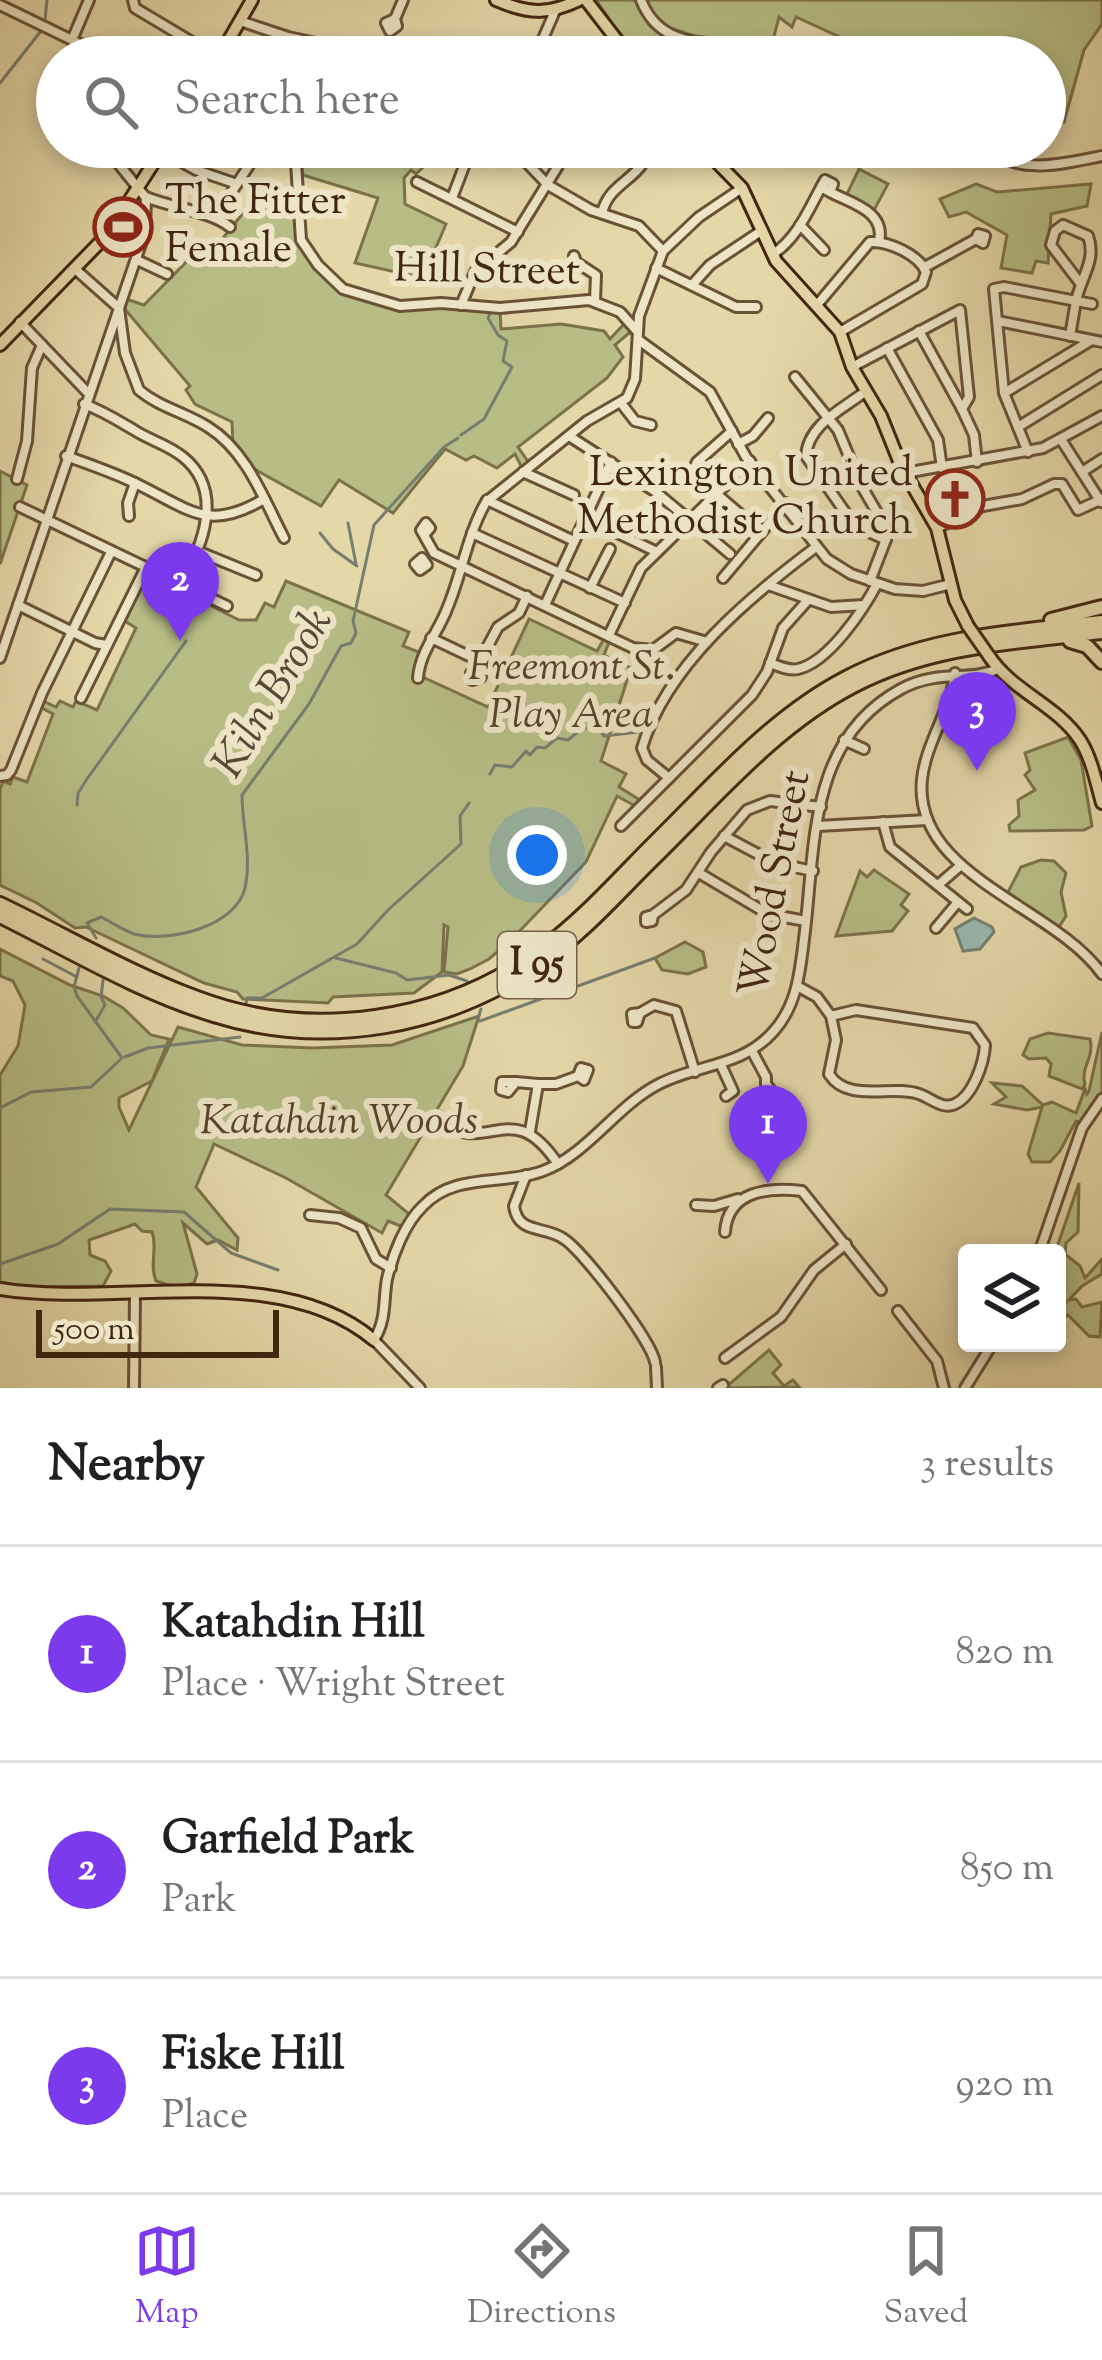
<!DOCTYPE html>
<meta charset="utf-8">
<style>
:root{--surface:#fff;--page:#f6f6f6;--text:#202124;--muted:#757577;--line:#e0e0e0;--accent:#7c3aed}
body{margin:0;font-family:"Sorts Mill Goudy",serif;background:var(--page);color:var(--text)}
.controls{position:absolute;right:36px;bottom:36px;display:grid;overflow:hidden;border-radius:12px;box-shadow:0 6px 18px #0003}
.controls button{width:108px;height:108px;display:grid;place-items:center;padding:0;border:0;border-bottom:3px solid var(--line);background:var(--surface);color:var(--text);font:60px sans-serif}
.scale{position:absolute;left:36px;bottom:30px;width:243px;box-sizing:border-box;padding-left:12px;border:6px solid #422610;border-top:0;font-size:33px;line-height:42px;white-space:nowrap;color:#422610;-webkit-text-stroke:9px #ede5c6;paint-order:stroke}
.you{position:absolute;left:537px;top:855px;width:42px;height:42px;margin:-30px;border:9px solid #fff;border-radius:50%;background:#1a73e8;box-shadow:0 0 0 18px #1a73e833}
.badge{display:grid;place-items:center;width:78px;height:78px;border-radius:50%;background:var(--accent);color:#fff;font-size:39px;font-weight:700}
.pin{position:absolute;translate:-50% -99px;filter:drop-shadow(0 3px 6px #0008)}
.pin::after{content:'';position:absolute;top:63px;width:42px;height:36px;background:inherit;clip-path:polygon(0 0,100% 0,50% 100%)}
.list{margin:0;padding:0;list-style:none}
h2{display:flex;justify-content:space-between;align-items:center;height:156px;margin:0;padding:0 48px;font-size:51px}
h2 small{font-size:39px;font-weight:400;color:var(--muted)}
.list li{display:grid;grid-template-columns:78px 1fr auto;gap:36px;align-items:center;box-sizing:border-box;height:216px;padding:0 48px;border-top:3px solid var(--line)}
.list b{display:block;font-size:45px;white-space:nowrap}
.list p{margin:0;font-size:39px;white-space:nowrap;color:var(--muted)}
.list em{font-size:39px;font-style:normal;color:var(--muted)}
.icon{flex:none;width:66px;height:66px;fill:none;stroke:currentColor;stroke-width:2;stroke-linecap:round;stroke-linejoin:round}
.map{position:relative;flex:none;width:1102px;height:1388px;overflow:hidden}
.search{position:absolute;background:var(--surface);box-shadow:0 6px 18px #0003;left:36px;right:36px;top:36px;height:132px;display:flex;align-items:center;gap:30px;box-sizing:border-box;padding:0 42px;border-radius:66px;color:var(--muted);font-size:45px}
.sheet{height:804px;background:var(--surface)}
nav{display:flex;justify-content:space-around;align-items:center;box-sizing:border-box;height:168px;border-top:3px solid var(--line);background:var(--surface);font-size:33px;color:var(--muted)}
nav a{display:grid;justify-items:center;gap:6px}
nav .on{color:var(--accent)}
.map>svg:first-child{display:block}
.green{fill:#b7bd85;stroke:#7c724a;stroke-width:3}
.water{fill:#98b8b0;stroke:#767e70;stroke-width:3}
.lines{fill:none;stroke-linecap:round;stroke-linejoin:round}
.stream{stroke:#767e70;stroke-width:3}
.minor-casing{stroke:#6a5236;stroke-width:14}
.major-casing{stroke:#422610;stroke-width:16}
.highway-casing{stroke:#422610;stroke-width:18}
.minor{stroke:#ede5c6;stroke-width:8}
.major{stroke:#e4d7a8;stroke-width:10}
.highway{stroke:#e4d7a8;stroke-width:12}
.major-bridge-casing{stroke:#422610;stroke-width:16;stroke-linecap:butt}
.major-bridge{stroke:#e4d7a8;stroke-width:10}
.labels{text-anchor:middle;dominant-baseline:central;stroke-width:12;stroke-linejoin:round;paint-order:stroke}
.shield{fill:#ede5c6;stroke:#755f47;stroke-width:3}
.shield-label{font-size:39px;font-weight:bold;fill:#422610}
.poi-label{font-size:42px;fill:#422610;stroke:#ede5c6;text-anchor:start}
.street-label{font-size:42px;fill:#422610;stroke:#ede5c6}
.park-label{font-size:42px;font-style:italic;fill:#594427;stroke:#ede5c6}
.water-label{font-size:45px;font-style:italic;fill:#584a38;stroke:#ede5c6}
</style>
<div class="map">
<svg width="1102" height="1388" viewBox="0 0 1102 1388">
<rect width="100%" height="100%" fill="#e4d7a8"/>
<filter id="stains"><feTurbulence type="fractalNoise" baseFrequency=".00167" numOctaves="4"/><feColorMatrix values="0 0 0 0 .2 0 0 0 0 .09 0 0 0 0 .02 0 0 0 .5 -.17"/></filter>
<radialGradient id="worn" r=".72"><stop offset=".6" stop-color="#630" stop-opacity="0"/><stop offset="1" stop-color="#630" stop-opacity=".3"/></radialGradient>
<g class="green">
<path d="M596 0H637L649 25 674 45 675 57H635Z"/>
<path d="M645 0H1102V24L1084 50 1064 122 1045 116V57H879L882 48 853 43 796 17 792 27 779 17 772 44 706 40 661 25Z"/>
<path d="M299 147H433L431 152 434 156 416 174 411 170 404 178 405 204 446 224 423 278 355 263 378 198 303 175Z"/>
<path d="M859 169 888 184 873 212 845 198Z"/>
<path d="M976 184 997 192 1091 184 1087 206 1051 214 1048 263 1036 261 1032 273 1001 268 1007 235 966 212 949 217 940 199Z"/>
<path d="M256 197 297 202 295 227 304 251 338 288 395 307 500 310 501 329 561 324 604 331 610 339 626 322 635 336 629 333 615 345 623 357 607 378 518 447 527 460H532L522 468 515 454 497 468 474 456 466 460 445 449 393 513 339 480 321 506 256 470 233 444 232 422 195 404 186 390 190 386 123 307 126 299 144 305 193 255 223 238Z"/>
<path d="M0 471 27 485 0 564Z"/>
<path d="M160 580 239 620H256L265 603 274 607 286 581 409 632 403 646 421 653 416 674 488 707 529 619 597 651 605 637 610 640 604 655 631 668 601 761 626 774 619 787 643 802 637 807 617 796 586 862 509 942 489 959 470 969 457 974 444 972 448 927 444 925 442 972 414 993 333 997 328 1003 243 999 237 992 204 983 86 927 75 928 37 903 0 885V790L3 781 10 784 13 777 27 782 53 714 40 707 43 701 56 707 60 701 73 707 76 701 97 710 136 628 123 620 140 587 153 593Z"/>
<path d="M997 675 1010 686 996 692 997 699 989 708 962 695 963 677Z"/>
<path d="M1068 737 1081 760 1092 826 1084 830 1010 831 1009 825 1019 816 1018 800 1035 790 1025 775 1030 770 1025 753Z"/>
<path d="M1041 860 1054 861 1066 873 1061 892 1066 916 1059 927 1007 894 1021 867Z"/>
<path d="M874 870 909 894 901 905 908 911 892 931 836 936 860 871 867 877Z"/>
<path d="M685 942 703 952 706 967 688 974 662 970 655 958Z"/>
<path d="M0 949 70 985 103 996 123 1008 151 1035 169 1039 152 1081 119 1098V1107L129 1130 178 1027 242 1045 312 1048 392 1045 479 1016 463 1066 386 1195 409 1214 403 1227 388 1221 382 1233 286 1178 214 1144 196 1187 238 1238 237 1250 218 1240 207 1244 183 1223 197 1274 194 1283 178 1288 156 1281C149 1264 158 1248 152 1232L142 1231 135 1224 89 1240 90 1255 105 1261 111 1271 103 1286 26 1287 0 1282V1075L18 1046 25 1005 13 981 0 976Z"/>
<path d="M1102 1032V1096L1080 1123 1076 1121 1060 1151 1050 1162H1032L1028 1154 1042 1107 1027 1110 994 1104 1006 1097 992 1083 1022 1086 1043 1105 1052 1102 1076 1113 1085 1089 1087 1094 1089 1091Z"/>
<path d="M1048 1033 1090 1039C1095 1058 1080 1067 1085 1084L1082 1089 1049 1076 1051 1064 1046 1058 1029 1059 1023 1055 1030 1039Z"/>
<path d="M1079 1183 1078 1232 1066 1243 1065 1254 1080 1266 1085 1278 1102 1259V1274L1082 1286 1069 1300 1076 1299 1082 1307 1102 1302 1100 1337 1089 1336 1068 1315 1064 1318 1059 1310 1067 1302 1057 1307 1055 1253Z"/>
<path d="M769 1350 781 1365 773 1373 784 1386 793 1380 799 1387 725 1388Z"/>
</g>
<path class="water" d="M974 918 992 927 994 932 980 949 963 951 955 929Z"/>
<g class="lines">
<g class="stream">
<path d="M45 20 47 0"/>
<path d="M0 83 41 31"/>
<path d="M461 435 484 419 512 367 503 361 507 341 498 335 488 318 491 311"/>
<path d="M348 523 356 564"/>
<path d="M320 533 333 549 357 566"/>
<path d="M490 774 495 765 512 767 526 751 530 755 537 747 545 748 557 738 568 740 583 728H599L604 736 638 732"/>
<path d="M77 805 78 793 87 779 186 641"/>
<path d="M96 938 87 923 101 917C111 922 123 930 134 934 168 943 236 927 245 888 252 857 242 825 242 795L309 704 341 646 351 643 356 633 353 621 374 525 444 447 458 438"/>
<path d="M336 958 396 973 407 980 449 975 467 981"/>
<path d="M43 959 77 977"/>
<path d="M578 986 655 958"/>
<path d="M246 1004 247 998H262L357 944 388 910 461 844 460 816 469 803"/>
<path d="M478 1018 481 1009"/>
<path d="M480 1021 574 987"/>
<path d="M95 1022 105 1005 101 997 103 980"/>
<path d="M125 1057 148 1048 240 1037"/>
<path d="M0 1108 31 1092 91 1087 122 1058 77 996 74 987 79 968"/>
<path d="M0 1264 58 1244 110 1209 184 1212 231 1253 278 1270"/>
</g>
<defs>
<g id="minor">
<path d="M133 0 135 8 217 57"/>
<path d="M641 0C667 67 745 29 795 57"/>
<path d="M0 5 107 57"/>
<path d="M395 19 386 23 390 31 397 26 395 19 403 0"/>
<path d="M240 21 288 37 349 50 358 57"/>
<path d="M72 40 89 0"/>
<path d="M730 44 731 57"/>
<path d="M274 57 283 36"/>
<path d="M535 57 555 11"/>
<path d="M679 57 682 40"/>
<path d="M295 147 301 240 318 265 343 289 400 306 441 303 500 308 589 300 620 312 636 330"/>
<path d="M520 147 527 163 548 185 591 210 639 226 663 251"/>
<path d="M985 147C1019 176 1062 164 1102 156"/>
<path d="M162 151 196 170 237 184"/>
<path d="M417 182 518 232"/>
<path d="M830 192C852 204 886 211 879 242"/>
<path d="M146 197C172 208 210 211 230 227"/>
<path d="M452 198 468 156"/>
<path d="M602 213C609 181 643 180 649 147"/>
<path d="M216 216 261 147"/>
<path d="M800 225 824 250"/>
<path d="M773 254C799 237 810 206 825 180L833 184 830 192 821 187"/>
<path d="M574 256 576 262 596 275 595 302"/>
<path d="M137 260 167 274"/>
<path d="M925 267 976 239 983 243 985 236 978 234 976 239"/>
<path d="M74 268 119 308 125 353 139 390C159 407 186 413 208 427 247 451 264 500 284 538"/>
<path d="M656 268 736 307H756"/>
<path d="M692 285 710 265 761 231"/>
<path d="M1076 301C1081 277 1097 260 1088 236L1063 225 1055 231 1051 245 1080 283"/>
<path d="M461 305 475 272 511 242 558 166"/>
<path d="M817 305 870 242C889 241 919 255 926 272L922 284 840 332"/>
<path d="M998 321 1102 342"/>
<path d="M20 322 88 393"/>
<path d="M919 331 962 409"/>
<path d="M1070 336 1076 301"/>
<path d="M640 341 710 392 746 457 827 559 851 574 895 589 923 591 951 584"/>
<path d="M887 348 938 440 942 468"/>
<path d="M852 367 960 310 969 397 962 409 974 435 977 462"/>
<path d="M795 377 838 430 861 485 886 528 885 542 870 581"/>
<path d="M866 391C843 409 808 424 806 456L854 525 886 540"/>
<path d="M1006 392 1090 341"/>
<path d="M621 403 635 421 651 425"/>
<path d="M84 404C103 411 117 420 134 430 149 440 169 445 183 457 225 491 203 548 179 584"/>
<path d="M1018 427 1102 375"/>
<path d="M732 431 697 462 692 473 761 532"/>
<path d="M569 436 656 492 730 554"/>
<path d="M1062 441 1101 502"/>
<path d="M738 444 753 436 768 418"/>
<path d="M1028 452 1004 393 994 289 1004 287 1092 304"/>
<path d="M66 456C91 465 115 473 139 485 190 510 209 532 264 499"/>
<path d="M523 472 574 495"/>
<path d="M1082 472 1102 459"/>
<path d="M905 473 1043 448 1102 416"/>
<path d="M17 479 27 441 32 368 42 345"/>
<path d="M487 500 574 541"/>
<path d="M20 507 227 606"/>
<path d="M129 516 128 503 135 483"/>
<path d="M603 526 657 552"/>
<path d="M937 528 983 506 1022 499 1054 484H1062L1078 510 1102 499"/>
<path d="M472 533 625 603"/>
<path d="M425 534 430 528 426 523 421 530 434 553 633 648 653 650 676 633 707 642"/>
<path d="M197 551 256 575"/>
<path d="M422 558 427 565 420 570 415 564Z"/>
<path d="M723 578 786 503"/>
<path d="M771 586 831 607 864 605"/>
<path d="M590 588 610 549"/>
<path d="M18 605 95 643 106 645"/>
<path d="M545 605 611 462"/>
<path d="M609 635 641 568 750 461"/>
<path d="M431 638 471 657 483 655 498 627 519 613 527 596"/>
<path d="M477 657 479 667 471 673 472 680 481 677 479 667"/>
<path d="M0 658 145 232 146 198 105 147"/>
<path d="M770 663C778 666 789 671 798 669 829 662 863 610 877 584"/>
<path d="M955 673C951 710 926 742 922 779 912 876 1053 905 1102 974"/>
<path d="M418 678C420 651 438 633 447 609 462 574 467 535 486 502L587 421 627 398 635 379 639 316 663 251 699 217 742 188"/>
<path d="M81 698 145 569"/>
<path d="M844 740 864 749"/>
<path d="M0 776 7 775 11 770 42 693 111 552"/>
<path d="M669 778 647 760 642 748C666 666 749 597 816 547"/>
<path d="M883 822 890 847 967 909"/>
<path d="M621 826 752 695 767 672 783 628 808 600"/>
<path d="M818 826 927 820"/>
<path d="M724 836 775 863 813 871"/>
<path d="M699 873 768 914 806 921"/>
<path d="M938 885 960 866"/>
<path d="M653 915 646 917V922L652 921 653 915 686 890 711 852 747 810 770 801 821 807"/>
<path d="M936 928 958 902"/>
<path d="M797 986 817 997 831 1016 856 1010 973 1028 985 1045C984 1063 973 1096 955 1104 942 1110 931 1098 919 1094 892 1084 848 1104 829 1074L836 1040 831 1016"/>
<path d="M640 1013 632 1014 633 1022H637L640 1013 654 1005 676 1011 695 1072"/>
<path d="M752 1051 766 1077V1084L777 1098"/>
<path d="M721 1065 733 1091 726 1096"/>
<path d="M516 1082H502L501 1090 508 1092 516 1082 538 1084 530 1131"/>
<path d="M538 1084H556L578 1076 584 1080 588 1070 581 1068 578 1076"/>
<path d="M442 1124 436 1125 432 1118 438 1116 442 1124C491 1154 512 1096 558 1164"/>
<path d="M526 1175 514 1206C518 1235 544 1225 564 1239 584 1252 651 1340 655 1362"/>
<path d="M696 1205 714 1206 738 1199"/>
<path d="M310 1215 339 1218 361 1228 376 1259 391 1268"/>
<path d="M725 1232C728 1191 767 1187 802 1191L881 1290"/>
<path d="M1039 1253 1082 1128 1102 1099"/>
<path d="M898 1311 937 1361 944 1388"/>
<path d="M725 1358 781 1317 814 1270 846 1244"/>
<path d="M656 1367 657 1388"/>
<path d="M134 1388 135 1295"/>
<path d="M420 1388 374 1340C387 1319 383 1301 387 1279 393 1254 405 1223 423 1206 455 1172 503 1186 543 1171 588 1154 616 1106 659 1084 698 1064 742 1067 773 1032 797 1006 800 972 804 939 816 846 807 740 901 689 938 669 969 682 998 669"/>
<path d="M718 1388 723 1385"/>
<path d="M965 1388 993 1343"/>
</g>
<g id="major">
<path d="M496 0C528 14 548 15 579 0"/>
<path d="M586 0 630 57"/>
<path d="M219 57 252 0"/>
<path d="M702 147 742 188 776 261 840 332 852 367 881 416 901 466 937 528 955 600 968 626"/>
<path d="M0 345 107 235 164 147"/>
<path d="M989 656C1013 692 1057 705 1080 740 1092 759 1096 782 1102 803"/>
<path d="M0 1289C118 1308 278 1259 374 1340"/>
</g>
<g id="highway">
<path d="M1051 620 1102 607"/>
<path d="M1070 641 1087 646 1102 662"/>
<path d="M0 904C65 935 129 973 197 998 311 1041 444 1022 542 949 583 919 618 879 654 843 714 784 771 717 846 678 926 636 1014 632 1102 622"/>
<path d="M0 916C69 950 140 993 214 1015 326 1050 447 1028 543 961 585 932 620 891 656 856 718 795 777 725 855 685 932 645 1018 642 1102 632"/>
</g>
</defs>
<use href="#minor" class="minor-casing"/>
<use href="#major" class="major-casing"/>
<use href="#highway" class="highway-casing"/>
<use href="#minor" class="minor"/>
<use href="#major" class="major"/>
<use href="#highway" class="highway"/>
<defs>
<path id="major-bridge" d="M968 626 989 656"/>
</defs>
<use href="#major-bridge" class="major-bridge-casing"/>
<use href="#major-bridge" class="major-bridge"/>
</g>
<defs>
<symbol id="stadium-ring" viewBox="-11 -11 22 22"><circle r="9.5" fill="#ede5c6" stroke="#8f2418" stroke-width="1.5"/><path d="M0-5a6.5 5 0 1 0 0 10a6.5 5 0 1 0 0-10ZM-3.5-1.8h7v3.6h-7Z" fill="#8f2418"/></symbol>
<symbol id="church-ring" viewBox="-11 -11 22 22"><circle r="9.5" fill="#ede5c6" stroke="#8f2418" stroke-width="1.5"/><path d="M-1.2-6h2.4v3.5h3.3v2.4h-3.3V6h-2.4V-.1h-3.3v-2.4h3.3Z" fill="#8f2418"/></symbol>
</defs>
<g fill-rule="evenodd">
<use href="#stadium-ring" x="90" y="194" width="66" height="66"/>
<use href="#church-ring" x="922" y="466" width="66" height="66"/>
</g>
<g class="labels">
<rect class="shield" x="498" y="932" width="78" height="66" rx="9"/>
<g class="shield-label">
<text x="537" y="965">I 95</text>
</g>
<g class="poi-label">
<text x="165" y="203">The Fitter<tspan x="165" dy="48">Female</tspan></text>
<text x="913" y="475" text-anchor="end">Lexington United<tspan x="913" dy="48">Methodist Church</tspan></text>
</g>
<g class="street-label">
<text transform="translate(487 272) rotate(1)">Hill Street</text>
<text transform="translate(777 884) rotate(-79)">Wood Street</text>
</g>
<g class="park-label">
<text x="571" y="669">Freemont St.<tspan x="571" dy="48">Play Area</tspan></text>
<text x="339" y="1123">Katahdin Woods</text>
</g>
<g class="water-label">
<text transform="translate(275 694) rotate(-59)">Kiln Brook</text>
</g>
</g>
<rect width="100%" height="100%" filter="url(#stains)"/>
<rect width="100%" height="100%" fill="url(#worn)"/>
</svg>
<div class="controls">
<button><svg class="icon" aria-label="layers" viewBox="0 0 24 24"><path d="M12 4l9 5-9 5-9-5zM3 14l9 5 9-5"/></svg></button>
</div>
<div class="scale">500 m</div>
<div class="you"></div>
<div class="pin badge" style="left:768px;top:1184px">1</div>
<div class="pin badge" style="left:180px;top:641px">2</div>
<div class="pin badge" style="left:977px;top:771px">3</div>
<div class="search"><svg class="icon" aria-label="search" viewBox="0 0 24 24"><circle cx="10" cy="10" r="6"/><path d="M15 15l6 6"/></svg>Search here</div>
</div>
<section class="sheet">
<h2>Nearby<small>3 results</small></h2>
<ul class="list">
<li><span class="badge">1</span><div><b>Katahdin Hill</b><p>Place · Wright Street</p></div><em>820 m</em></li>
<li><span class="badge">2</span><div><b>Garfield Park</b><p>Park</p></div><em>850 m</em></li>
<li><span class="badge">3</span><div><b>Fiske Hill</b><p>Place</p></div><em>920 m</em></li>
</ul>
</section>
<nav>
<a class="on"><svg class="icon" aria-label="map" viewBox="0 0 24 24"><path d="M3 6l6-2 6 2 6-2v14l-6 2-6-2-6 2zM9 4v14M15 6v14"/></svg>Map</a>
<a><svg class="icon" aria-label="directions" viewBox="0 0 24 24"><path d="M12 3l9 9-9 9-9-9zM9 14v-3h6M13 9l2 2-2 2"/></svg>Directions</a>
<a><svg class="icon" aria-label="saved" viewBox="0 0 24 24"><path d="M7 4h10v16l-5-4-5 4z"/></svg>Saved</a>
</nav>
